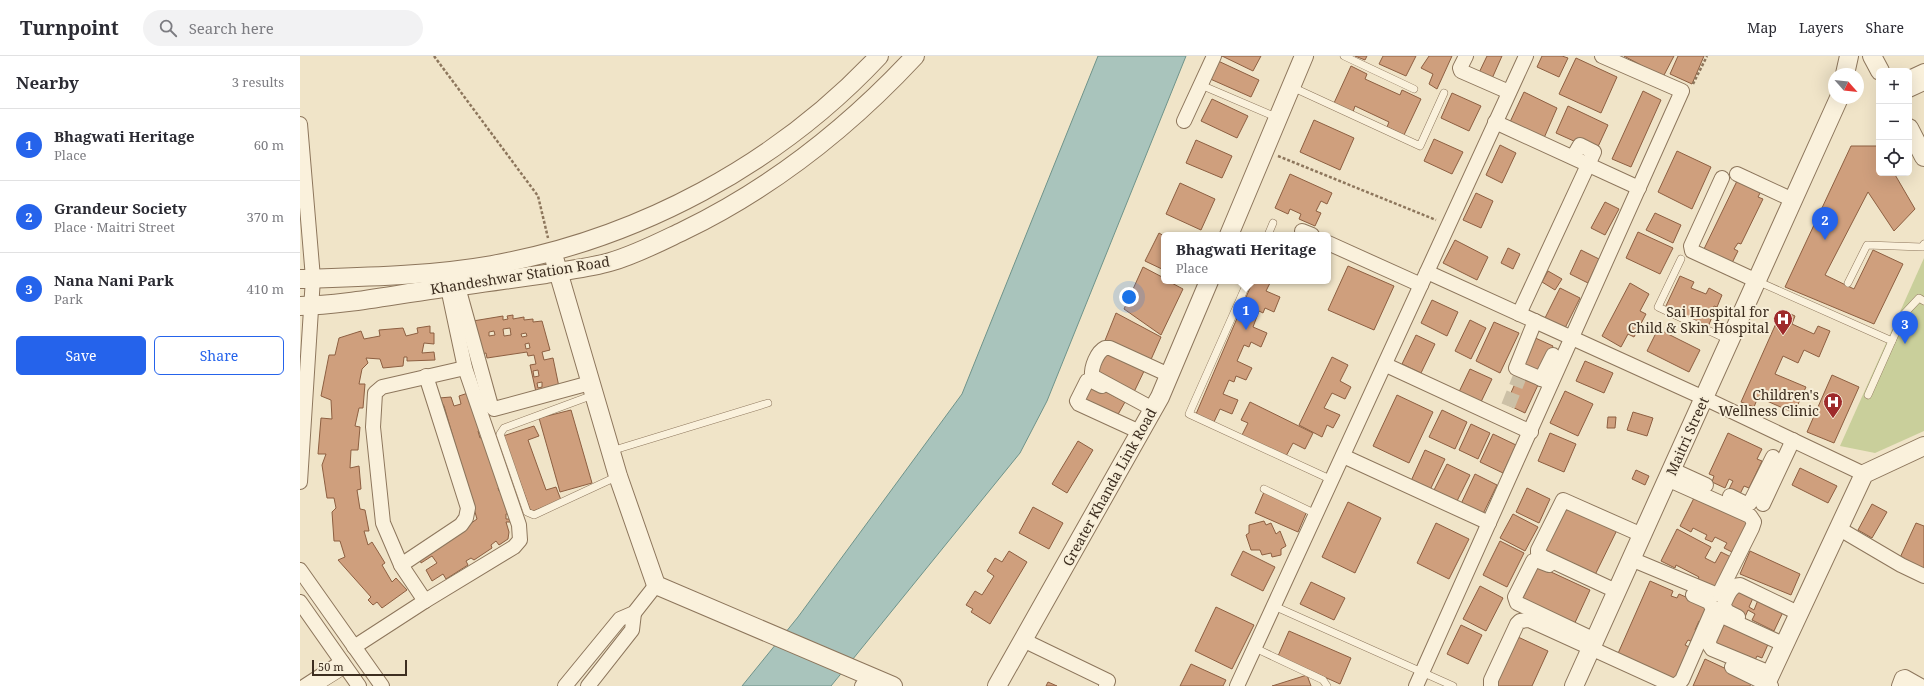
<!DOCTYPE html>
<meta charset="utf-8">
<style>
:root{--surface:#fff;--page:#f2f2f3;--text:#2b2b33;--muted:#7c7c81;--line:#e1e1e2;--accent:#2563eb}
body{margin:0;font-family:"Noto Serif",serif;background:var(--page);color:var(--text)}
.controls{position:absolute;right:12px;top:12px;display:grid;overflow:hidden;border-radius:6px;box-shadow:0 4px 16px #0002}
.controls button{width:36px;height:36px;display:grid;place-items:center;padding:0;border:0;border-bottom:1px solid var(--line);background:var(--surface);color:var(--text);font:20px sans-serif}
.compass{position:absolute;left:1528px;top:12px;width:36px;height:36px;border-radius:50%;background:var(--surface);box-shadow:0 4px 16px #0002;rotate:117deg}
.scale{position:absolute;left:12px;bottom:10px;width:95px;box-sizing:border-box;padding-left:4px;border:2px solid #3d2e20;border-top:0;font-size:11px;line-height:14px;white-space:nowrap;color:#3d2e20;-webkit-text-stroke:3px #f7eed8;paint-order:stroke}
.you{position:absolute;left:829px;top:241px;width:14px;height:14px;margin:-10px;border:3px solid #fff;border-radius:50%;background:#1a73e8;box-shadow:0 0 0 6px #1a73e833}
.badge{display:grid;place-items:center;width:26px;height:26px;border-radius:50%;background:var(--accent);color:#fff;font-size:13px;font-weight:700}
.pin{position:absolute;translate:-50% -33px;filter:drop-shadow(0 1px 2px #0008)}
.pin::after{content:'';position:absolute;top:21px;width:14px;height:12px;background:inherit;clip-path:polygon(0 0,100% 0,50% 100%)}
.popup{position:absolute;left:861px;top:176px;width:170px;height:52px;box-sizing:border-box;display:grid;place-content:center;border-radius:6px;background:var(--surface);filter:drop-shadow(0 1px 3px #0005);font-size:13px;white-space:nowrap;color:var(--muted)}
.popup b{font-size:15px;color:var(--text)}
.popup::after{content:'';position:absolute;left:50%;top:100%;margin-left:-8px;border:8px solid transparent;border-top-color:var(--surface)}
.list{margin:0;padding:0;list-style:none}
h2{display:flex;justify-content:space-between;align-items:center;height:52px;margin:0;padding:0 16px;font-size:17px}
h2 small{font-size:13px;font-weight:400;color:var(--muted)}
.list li{display:grid;grid-template-columns:26px 1fr auto;gap:12px;align-items:center;box-sizing:border-box;height:72px;padding:0 16px;border-top:1px solid var(--line)}
.list b{display:block;font-size:15px;white-space:nowrap}
.list p{margin:0;font-size:13px;white-space:nowrap;color:var(--muted)}
.list em{font-size:13px;font-style:normal;color:var(--muted)}
.actions{display:flex;gap:8px;padding:12px 16px}
.actions a{flex:1;padding:9px 0;border:1px solid var(--accent);border-radius:6px;text-align:center;font-size:14px;color:var(--accent)}
.actions .main{background:var(--accent);color:#fff}
.icon{flex:none;width:22px;height:22px;fill:none;stroke:currentColor;stroke-width:2;stroke-linecap:round;stroke-linejoin:round}
.map{position:relative;flex:none;width:1624px;height:630px;overflow:hidden}
header{display:flex;align-items:center;gap:24px;box-sizing:border-box;height:56px;padding:0 20px;background:var(--surface);border-bottom:1px solid var(--line)}
header strong{font-size:19px}
nav{display:flex;gap:22px;margin-inline-start:auto;font-size:14px}
.search{width:280px;height:36px;background:var(--page);display:flex;align-items:center;gap:10px;box-sizing:border-box;padding:0 14px;border-radius:22px;color:var(--muted);font-size:15px}
main{display:flex}
aside{flex:1;background:var(--surface)}
.map>svg:first-child{display:block}
.green{fill:#c9cf9b}
.water{fill:#a9c4bc;stroke:#6f938a}
.building{fill:#cf9f7d;stroke:#8d5f41;fill-rule:evenodd}
.lines{fill:none;stroke-linecap:round;stroke-linejoin:round}
.minor-tunnel{stroke:#ccc0a6;stroke-width:14;stroke-dasharray:14 7;stroke-linecap:butt}
.service-casing{stroke:#8d765c;stroke-width:8}
.minor-casing{stroke:#8d765c;stroke-width:16}
.tertiary-casing{stroke:#8d765c;stroke-width:20}
.path{stroke:#8d765c;stroke-width:2.5;stroke-dasharray:3 2;stroke-linecap:butt}
.service{stroke:#faf1dc;stroke-width:7}
.minor{stroke:#faf1dc;stroke-width:14}
.tertiary{stroke:#faf1dc;stroke-width:18}
.labels{text-anchor:middle;dominant-baseline:central;stroke-width:4;stroke-linejoin:round;paint-order:stroke}
.street-label{font-size:14px;fill:#3d2e20;stroke:#f7eed8}
.poi-label{font-size:14px;fill:#3d2e20;stroke:#f7eed8;text-anchor:end}
</style>
<header>
<strong>Turnpoint</strong>
<div class="search"><svg class="icon" aria-label="search" viewBox="0 0 24 24"><circle cx="10" cy="10" r="6"/><path d="M15 15l6 6"/></svg>Search here</div>
<nav><a>Map</a><a>Layers</a><a>Share</a></nav>
</header>
<main>
<aside>
<h2>Nearby<small>3 results</small></h2>
<ul class="list">
<li><span class="badge">1</span><div><b>Bhagwati Heritage</b><p>Place</p></div><em>60 m</em></li>
<li><span class="badge">2</span><div><b>Grandeur Society</b><p>Place · Maitri Street</p></div><em>370 m</em></li>
<li><span class="badge">3</span><div><b>Nana Nani Park</b><p>Park</p></div><em>410 m</em></li>
</ul>
<div class="actions"><a class="main">Save</a><a>Share</a></div>
</aside>
<div class="map">
<svg width="1624" height="630" viewBox="0 0 1624 630">
<rect width="100%" height="100%" fill="#f0e4c8"/>
<path class="green" d="M1624 202V375L1575 397 1540 390Z"/>
<path class="water" d="M798 0H886L747 345 720 397 531 630H442L498 561 662 338Z"/>
<g class="building">
<path d="M922 0H961L953 15Z"/>
<path d="M1055 0H1067L1065 4Z"/>
<path d="M1083 0H1116L1106 20 1079 8Z"/>
<path d="M1129 0H1152L1137 33 1129 28 1133 18 1121 12Z"/>
<path d="M1187 0H1202L1190 27 1177 21Z"/>
<path d="M1242 0H1262L1268 2 1259 21 1237 11Z"/>
<path d="M1324 0H1374L1363 21Z"/>
<path d="M1378 0H1404L1392 28 1370 18Z"/>
<path d="M1276 2 1317 21 1301 57 1259 38Z"/>
<path d="M916 4 959 24 951 41 908 22Z"/>
<path d="M1051 10 1067 18 1065 23 1100 39 1102 34 1121 43 1104 79 1087 71 1089 66 1055 50 1053 56 1034 47Z"/>
<path d="M1343 35 1361 44 1331 111 1312 103Z"/>
<path d="M1224 36 1257 52 1244 82 1210 66Z"/>
<path d="M1152 37 1181 50 1169 75 1141 62Z"/>
<path d="M912 43 948 60 937 82 901 65Z"/>
<path d="M1268 50 1308 69 1296 95 1256 77Z"/>
<path d="M1014 64 1054 82 1040 114 1000 96Z"/>
<path d="M1134 83 1163 96 1152 118 1124 105Z"/>
<path d="M896 84 932 100 922 122 886 107Z"/>
<path d="M1200 89 1216 97 1202 127 1186 119Z"/>
<path d="M1551 90H1578L1579 117H1594L1615 153 1594 175 1568 136 1525 219 1554 233 1573 194 1603 208 1574 268 1485 231Z"/>
<path d="M1377 95 1411 111 1392 153 1358 136Z"/>
<path d="M990 118 1032 137 1027 148 1021 145 1016 155 1021 157 1015 170 999 163 1001 158 990 153 988 158 975 152Z"/>
<path d="M1437 125 1460 137 1458 141 1463 143 1441 188 1438 187 1434 193 1438 195 1431 209 1403 195Z"/>
<path d="M880 127 915 143 901 174 866 158Z"/>
<path d="M1176 137 1193 145 1181 172 1163 164Z"/>
<path d="M1305 146 1319 153 1305 179 1291 172Z"/>
<path d="M1355 157 1381 169 1373 187 1346 174Z"/>
<path d="M1338 176 1373 192 1360 218 1326 202Z"/>
<path d="M859 177 864 180V214L845 205Z"/>
<path d="M1155 184 1188 201 1177 224 1143 207Z"/>
<path d="M1208 192 1220 198 1213 213 1201 207Z"/>
<path d="M1281 194 1299 203 1288 227 1270 218Z"/>
<path d="M1048 210 1094 230 1074 274 1028 254Z"/>
<path d="M843 211 864 222V225H868L883 233 861 279 824 253Z"/>
<path d="M1248 215 1262 223 1255 234 1242 226Z"/>
<path d="M1380 220 1394 226 1391 232 1406 238 1409 232 1422 239 1417 251 1414 250 1410 260 1412 261 1408 271 1365 252Z"/>
<path d="M953 225H971L966 235 980 241 974 256 965 252 963 257 959 255 953 271 967 277 961 291 951 286 949 291 944 289 937 305 952 312 946 324 936 320 934 326 929 324 923 338 938 344 932 358 920 353 914 366 896 358Z"/>
<path d="M1330 227 1349 238 1340 255 1346 258 1334 281 1328 278 1321 291 1302 280Z"/>
<path d="M1260 232 1280 242 1265 272 1245 262Z"/>
<path d="M1132 244 1158 256 1147 280 1121 267Z"/>
<path d="M1482 254 1495 260 1492 268 1514 278 1518 270 1530 275 1519 301 1504 294 1498 307 1483 300 1475 318 1506 331 1494 357 1458 341 1454 351 1441 346Z"/>
<path d="M816 257 861 281 849 308 804 287Z"/>
<path d="M213 259V263L224 261V264L233 263V266L242 265 250 294 242 296 244 304 253 302 259 331 236 336 230 309 236 308 234 299 228 300 227 296 187 302 186 297 177 299 173 265 203 260V264L208 263 207 260ZM210 272 211 279 204 280 203 273ZM194 275 195 279 189 280V276ZM226 277 227 280 222 281 221 278ZM229 287 230 292 226 293 225 288ZM238 314 239 320 234 321 233 315ZM242 326V331L238 332 237 327Z"/>
<path d="M1170 264 1186 272 1171 303 1155 295Z"/>
<path d="M1194 266 1219 277 1200 317 1176 305Z"/>
<path d="M130 270V277H134V288L124 287 122 297 134 296 135 304 107 305V301H104L103 310 83 312 80 303 66 302 68 307 62 313 59 328H65L63 352H59L55 370 60 371 58 394H51L50 412 59 410 61 433 57 434 60 453 65 454 69 475H64L68 489 72 486 85 507 82 509 92 526 96 522 107 534 82 552 77 546 73 549 68 544 71 541 38 504 45 501 40 485H34L32 456 36 452 34 442H27L22 409 26 398H18L21 362 32 363 31 344 21 340 29 299H35L39 282 61 275 64 283 80 280 79 274 103 272 106 280 118 277 117 272Z"/>
<path d="M1358 273 1400 294 1389 316 1347 295Z"/>
<path d="M1116 279 1135 288 1121 317 1102 308Z"/>
<path d="M1231 280 1253 290 1239 320 1218 311Z"/>
<path d="M807 294 846 311 834 336 794 317Z"/>
<path d="M1032 301 1048 309 1040 325 1051 331 1045 343 1032 337 1024 352 1040 359 1033 372 1027 369 1022 381 999 369Z"/>
<path d="M1285 305 1313 317 1304 337 1276 325Z"/>
<path d="M1170 313 1192 323 1180 348 1158 338Z"/>
<path d="M1532 319 1559 331 1534 387 1507 376Z"/>
<path d="M1218 321 1238 329 1225 357 1206 348Z"/>
<path d="M789 327 825 346 816 362 780 346Z"/>
<path d="M1265 335 1293 348 1278 380 1250 367Z"/>
<path d="M168 337 182 374 178 375 180 382 185 380 202 431 198 432 199 435 203 434 210 457 206 458V463H212L214 466H206L209 476 208 483 199 489 196 485 191 489 192 492 174 504 171 502 166 505 168 509 146 523 143 518 132 525 126 514 137 507 132 500 121 507 120 503 177 463 144 350 139 342 151 341 154 350 161 348 159 340Z"/>
<path d="M1097 339 1133 356 1109 407 1073 390Z"/>
<path d="M950 346 1013 377 1005 393 993 387 985 402 941 381 948 367 941 364Z"/>
<path d="M271 354 292 427 260 436 239 362Z"/>
<path d="M1142 354 1167 366 1155 393 1129 381Z"/>
<path d="M1333 356 1353 362 1347 380 1327 374Z"/>
<path d="M1308 361H1316L1315 372H1307Z"/>
<path d="M1171 368 1190 377 1178 403 1159 394Z"/>
<path d="M234 370 239 380 228 384 246 434 256 431 261 444 231 456 203 380Z"/>
<path d="M1250 377 1276 388 1264 416 1238 405Z"/>
<path d="M1428 377 1462 393 1457 403 1462 405 1449 432 1444 430 1440 438 1429 433 1433 425 1429 423 1425 432 1412 426 1414 420 1409 418Z"/>
<path d="M1193 378 1216 389 1203 417 1180 406Z"/>
<path d="M778 385 793 394 767 437 752 428Z"/>
<path d="M1125 394 1145 403 1130 434 1111 425Z"/>
<path d="M1147 408 1170 419 1156 447 1133 436Z"/>
<path d="M1500 412 1537 430 1528 447 1492 429Z"/>
<path d="M1336 414 1349 420 1345 429 1332 423Z"/>
<path d="M1175 418 1197 429 1182 460 1160 450Z"/>
<path d="M1227 432 1250 443 1239 467 1216 456Z"/>
<path d="M964 436 1007 455 998 476 955 457Z"/>
<path d="M1395 440 1449 467 1434 497 1424 492 1427 487 1415 481 1412 486 1405 483 1407 479 1393 472 1391 476 1380 470Z"/>
<path d="M1048 446 1081 462 1055 517 1022 501Z"/>
<path d="M1572 448 1587 456 1572 482 1558 474Z"/>
<path d="M1266 450 1317 474 1294 521 1244 497Z"/>
<path d="M733 451 763 467 749 493 719 477Z"/>
<path d="M1213 458 1238 471 1225 495 1200 482Z"/>
<path d="M964 465 966 469 971 467 976 478 980 475 986 490 981 493V499L972 501 971 497 962 499 960 494H951L946 479 949 477V469Z"/>
<path d="M1136 467 1169 483 1149 523 1117 507Z"/>
<path d="M1616 467 1624 470V517L1598 506Z"/>
<path d="M1377 473 1411 491 1405 502 1415 507 1421 496 1433 502 1416 534 1397 524 1399 521 1376 509 1375 512 1361 505Z"/>
<path d="M1200 485 1224 497 1207 531 1183 519Z"/>
<path d="M709 495 727 506 690 568 671 556 673 553 666 549 675 535 682 539 694 520 687 515 695 502 702 506Z"/>
<path d="M943 495 975 511 963 535 931 519Z"/>
<path d="M1450 495 1500 518 1491 539 1440 518Z"/>
<path d="M1238 510 1290 534 1273 571 1221 546Z"/>
<path d="M1350 525 1373 535 1371 540 1377 542 1379 538 1409 551 1402 566 1399 565 1395 574 1398 575 1393 586 1388 584 1385 589 1391 592 1375 628 1316 602Z"/>
<path d="M1011 526 1045 542 1034 564 1000 548Z"/>
<path d="M1180 530 1203 542 1186 575 1163 563Z"/>
<path d="M1437 534 1453 542 1449 551 1454 554 1458 544 1483 556 1474 575 1452 564 1455 558 1448 554 1445 561 1428 553Z"/>
<path d="M916 551 954 569 932 613 895 595Z"/>
<path d="M1423 564 1438 571 1436 574 1453 582 1455 579 1469 586 1462 602 1457 600 1454 606 1412 587Z"/>
<path d="M1161 569 1182 579 1168 608 1147 598Z"/>
<path d="M989 575 1051 602 1040 628 978 600Z"/>
<path d="M1218 581 1248 595 1232 630H1198L1195 629Z"/>
<path d="M1405 603 1452 625 1450 630H1393Z"/>
<path d="M891 608 926 624 923 630H880Z"/>
<path d="M1007 619 1011 630H972Z"/>
<path d="M748 626 757 630H746Z"/>
</g>
<g class="lines">
<path class="minor-tunnel" d="M1208 350 1220 320"/>
<defs>
<g id="service">
<path d="M1044 0 1114 33"/>
<path d="M901 29 978 62"/>
<path d="M992 31 1120 90 1144 37"/>
<path d="M968 179 973 167"/>
<path d="M1381 203 1358 251 1429 284"/>
<path d="M948 225 889 358 1032 424"/>
<path d="M1457 225 1592 285 1568 339"/>
<path d="M1548 227 1567 189 1622 191 1624 188"/>
<path d="M1592 285 1604 258 1619 242 1624 245"/>
<path d="M293 339 204 372 200 378 227 456 234 459 318 420"/>
<path d="M311 395 468 347"/>
<path d="M964 433 1016 458"/>
<path d="M974 550 1153 630"/>
<path d="M955 592 1023 624 1027 630"/>
<path d="M20 630 47 613"/>
</g>
<g id="minor">
<path d="M1166 0 1160 12 1161 15 1209 36"/>
<path d="M1609 22 1624 15"/>
<path d="M1609 34 1624 27"/>
<path d="M884 65 914 0"/>
<path d="M1195 66 1339 132"/>
<path d="M0 68 13 222 0 426"/>
<path d="M1437 118 1493 144"/>
<path d="M1422 122 1391 190 1392 195 1457 225"/>
<path d="M1002 175 1012 179"/>
<path d="M1028 187 1121 229"/>
<path d="M1127 216 1404 342 1564 418"/>
<path d="M158 231 191 350 194 353 290 327"/>
<path d="M1219 258 1294 96 1280 89 1273 101"/>
<path d="M1235 265 1216 312 1251 327"/>
<path d="M1086 309 1231 376"/>
<path d="M1241 323 1253 299"/>
<path d="M802 330 790 324 787 325 777 345 779 348 840 376"/>
<path d="M853 353 792 320C791 311 797 296 805 292H810L869 319"/>
<path d="M1043 400 1189 467"/>
<path d="M1371 413 1406 429"/>
<path d="M1430 440 1446 448 1450 447 1473 401"/>
<path d="M1463 448 1493 384"/>
<path d="M1538 472 1601 509 1624 520"/>
<path d="M1331 503 1415 538H1419L1452 472 1454 466 1450 460 1367 423"/>
<path d="M101 509 161 469 166 462 168 452 126 320"/>
<path d="M1249 509 1236 504 1233 505 1215 541 1217 547 1295 584"/>
<path d="M0 514 82 630"/>
<path d="M1316 535 1243 501 1238 497V494L1263 444 1342 479"/>
<path d="M125 545 101 509 83 467 73 371 75 337 82 331 165 312"/>
<path d="M0 546 59 630"/>
<path d="M1438 561 1428 556 1423 550C1427 542 1430 529 1440 529L1498 557"/>
<path d="M723 584 808 625 806 630"/>
<path d="M54 591 125 545 214 491 220 484 219 469 165 312 148 232"/>
<path d="M1432 611 1471 630"/>
<path d="M1470 617 1412 593 1408 587 1419 562 1424 561 1483 588"/>
<path d="M5 630 42 606"/>
<path d="M265 630 320 563 334 557 356 529"/>
<path d="M288 630 332 574 334 557"/>
<path d="M562 630 570 620"/>
<path d="M937 630 1226 0"/>
<path d="M1116 630 1382 35 1302 0"/>
<path d="M1191 630V624L1217 568 1220 565 1229 564 1374 630"/>
<path d="M1375 630 1382 624 1413 553 1409 546 1393 539"/>
<path d="M1599 630 1602 622 1605 621 1621 630"/>
</g>
<g id="tertiary">
<path d="M1572 0 1580 15"/>
<path d="M1545 18 1549 0"/>
<path d="M1609 72 1624 101"/>
<path d="M929 179 1004 0"/>
<path d="M255 205 318 420 356 529 593 630"/>
<path d="M0 223C64 221 129 220 192 209 338 183 477 109 579 0"/>
<path d="M0 250C45 249 92 239 137 233 173 229 209 223 246 218 267 214 290 212 310 206 335 199 360 186 383 175 472 132 548 72 615 0"/>
<path d="M697 630 860 341 909 225"/>
<path d="M1274 630 1539 42"/>
<path d="M1465 630 1564 418 1624 390"/>
</g>
</defs>
<use href="#service" class="service-casing"/>
<use href="#minor" class="minor-casing"/>
<use href="#tertiary" class="tertiary-casing"/>
<g class="path">
<path d="M134 0 238 140 248 182"/>
<path d="M1393 28 1407 0"/>
<path d="M978 100 1136 164"/>
</g>
<use href="#service" class="service"/>
<use href="#minor" class="minor"/>
<use href="#tertiary" class="tertiary"/>
</g>
<defs>
<symbol id="hospital-pin" viewBox="-11 -11 22 30"><path d="M0 17L-7.5 6A9.5 9.5 0 1 1 7.5 6Z" fill="#9e2a2b" stroke="#f7eed8"/><path d="M-5-5h3v3.5h4V-5h3V5h-3V1.5h-4V5h-3Z" fill="#fff"/></symbol>
</defs>
<g fill-rule="evenodd">
<use href="#hospital-pin" x="1472" y="252" width="22" height="30"/>
<use href="#hospital-pin" x="1522" y="335" width="22" height="30"/>
</g>
<g class="labels">
<g class="street-label">
<text transform="translate(220 219) rotate(-9)">Khandeshwar Station Road</text>
<text transform="translate(1387 380) rotate(-66)">Maitri Street</text>
<text transform="translate(809 431) rotate(-61)">Greater Khanda Link Road</text>
</g>
<g class="poi-label">
<text x="1469" y="255">Sai Hospital for<tspan x="1469" dy="16">Child &amp; Skin Hospital</tspan></text>
<text x="1519" y="338">Children's<tspan x="1519" dy="16">Wellness Clinic</tspan></text>
</g>
</g>
</svg>
<div class="controls">
<button>+</button>
<button>−</button>
<button><svg class="icon" aria-label="locate" viewBox="0 0 24 24"><circle cx="12" cy="12" r="6"/><path d="M12 2v4M12 18v4M2 12h4M18 12h4"/></svg></button>
</div>
<svg class="compass" viewBox="-18 -18 36 36"><path d="M0-13l5 13h-10z" fill="#e53935"/><path d="M0 13l5-13h-10z" fill="#7c7c81"/></svg>
<div class="scale">50 m</div>
<div class="you"></div>
<div class="pin badge" style="left:946px;top:274px">1</div>
<div class="popup"><b>Bhagwati Heritage</b>Place</div>
<div class="pin badge" style="left:1525px;top:184px">2</div>
<div class="pin badge" style="left:1605px;top:288px">3</div>
</div>
</main>
